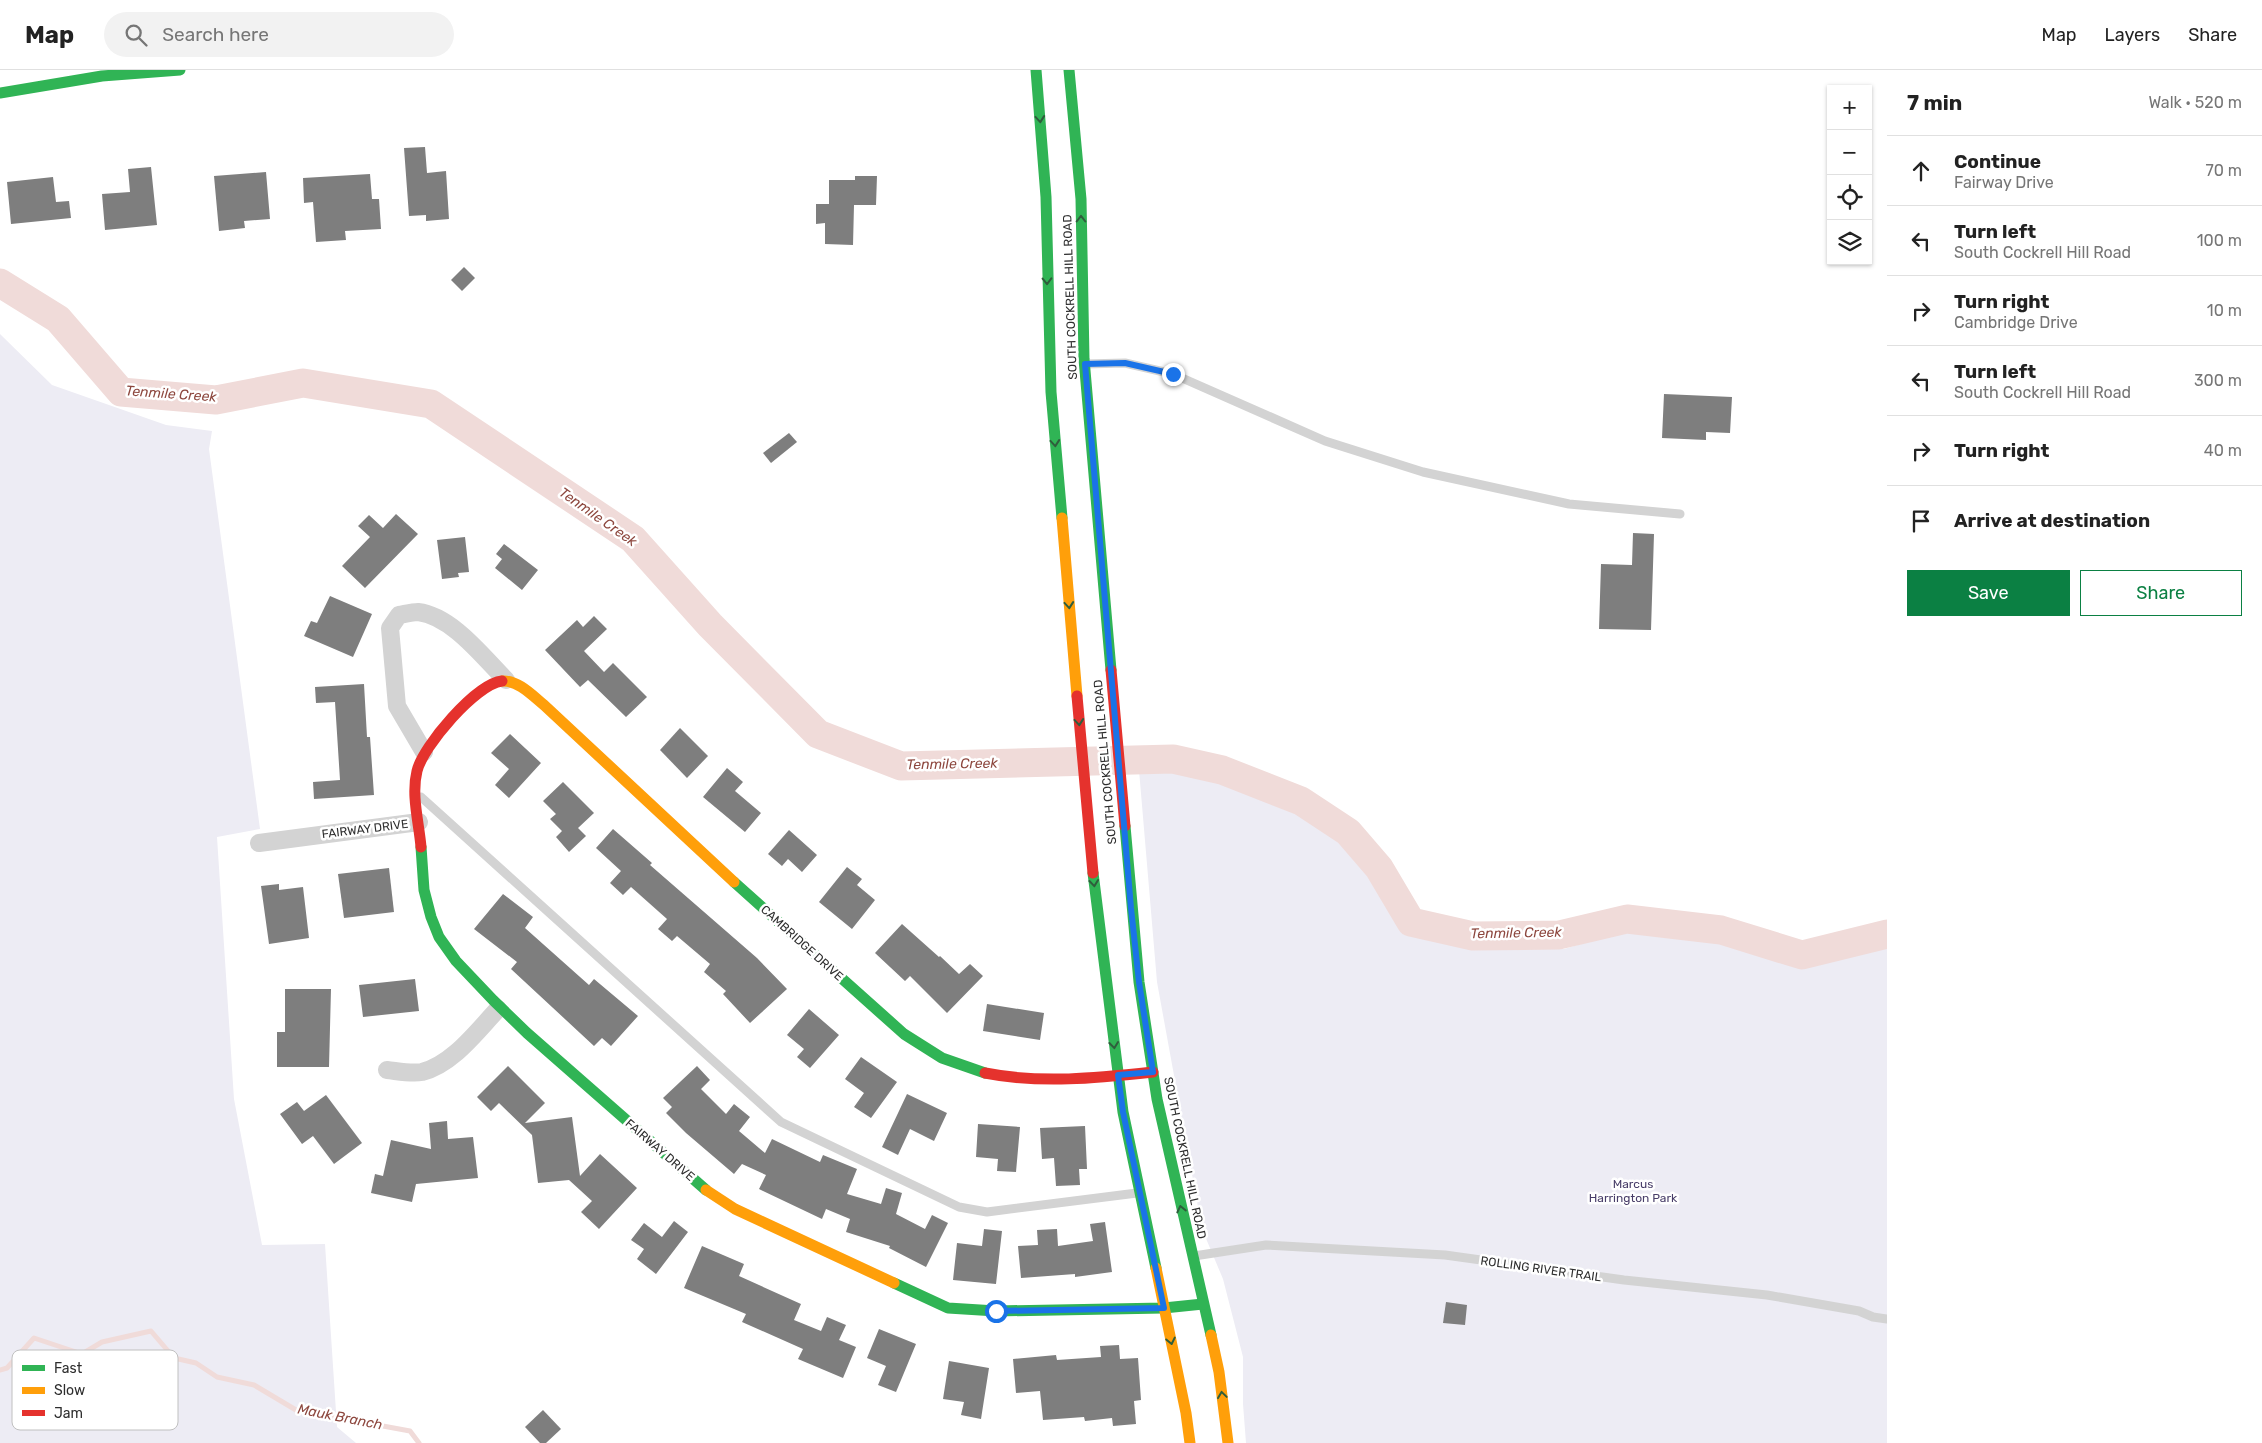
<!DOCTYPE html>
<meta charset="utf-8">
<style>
:root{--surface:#fff;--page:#f2f2f2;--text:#222;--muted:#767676;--line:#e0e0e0;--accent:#0b8043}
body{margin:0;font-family:Rubik,sans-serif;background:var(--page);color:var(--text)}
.controls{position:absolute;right:15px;top:15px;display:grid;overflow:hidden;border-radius:0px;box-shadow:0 1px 4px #0004}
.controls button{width:45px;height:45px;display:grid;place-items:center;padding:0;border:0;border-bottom:1px solid var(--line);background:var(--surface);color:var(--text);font:25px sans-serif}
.stop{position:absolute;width:15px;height:15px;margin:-11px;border:4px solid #1a73e8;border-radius:50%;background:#fff}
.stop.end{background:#1a73e8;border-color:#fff;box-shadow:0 1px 5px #0008}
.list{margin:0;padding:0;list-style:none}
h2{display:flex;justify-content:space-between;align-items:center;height:65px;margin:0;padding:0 20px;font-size:21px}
h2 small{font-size:16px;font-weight:400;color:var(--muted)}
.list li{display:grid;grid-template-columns:32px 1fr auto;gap:15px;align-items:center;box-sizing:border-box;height:70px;padding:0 20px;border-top:1px solid var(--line)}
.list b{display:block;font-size:19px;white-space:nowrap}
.list p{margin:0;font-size:16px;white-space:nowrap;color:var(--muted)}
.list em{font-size:16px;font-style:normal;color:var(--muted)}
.actions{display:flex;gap:10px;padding:15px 20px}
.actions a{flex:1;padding:11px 0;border:1px solid var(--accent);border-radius:0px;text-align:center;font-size:18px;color:var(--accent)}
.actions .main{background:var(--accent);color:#fff}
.icon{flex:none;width:28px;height:28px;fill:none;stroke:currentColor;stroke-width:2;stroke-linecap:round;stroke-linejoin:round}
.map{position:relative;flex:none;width:1887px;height:1373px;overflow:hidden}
header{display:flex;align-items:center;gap:30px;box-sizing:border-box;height:70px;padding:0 25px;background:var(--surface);border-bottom:1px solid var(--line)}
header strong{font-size:24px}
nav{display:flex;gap:28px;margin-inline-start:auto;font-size:18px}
.search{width:350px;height:45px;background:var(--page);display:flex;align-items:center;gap:12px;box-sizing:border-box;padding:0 18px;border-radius:28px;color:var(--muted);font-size:19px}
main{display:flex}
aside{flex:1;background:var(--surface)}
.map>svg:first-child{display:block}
.green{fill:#edecf4}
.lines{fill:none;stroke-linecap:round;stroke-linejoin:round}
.stream{stroke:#f0dbd9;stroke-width:5}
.river{stroke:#f0dbd9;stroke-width:29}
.building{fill:#7e7e7e}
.lane{stroke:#d3d3d3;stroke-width:9}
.street{stroke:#d3d3d3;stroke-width:18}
.fast{stroke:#30b455;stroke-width:11}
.slow{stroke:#ff9f0a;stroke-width:11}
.jam{stroke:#e5322d;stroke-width:11}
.oneway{stroke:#2f5d3c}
.route{stroke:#1a73e8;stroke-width:6}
.labels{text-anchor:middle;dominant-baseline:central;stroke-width:5;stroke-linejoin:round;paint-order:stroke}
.street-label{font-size:12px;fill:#2e2e2e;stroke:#fff}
.park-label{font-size:12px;fill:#483d68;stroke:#fff}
.water-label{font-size:14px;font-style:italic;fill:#8d473e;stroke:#fff}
.key{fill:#fff;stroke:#c0c0c0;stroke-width:1}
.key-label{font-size:14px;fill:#2e2e2e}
</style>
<header>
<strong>Map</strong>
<div class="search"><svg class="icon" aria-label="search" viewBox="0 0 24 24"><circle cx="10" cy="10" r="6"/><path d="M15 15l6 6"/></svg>Search here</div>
<nav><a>Map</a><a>Layers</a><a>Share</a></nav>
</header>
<main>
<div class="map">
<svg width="1887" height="1373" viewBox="0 0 1887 1373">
<rect width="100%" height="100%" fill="#fff"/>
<g class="green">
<path d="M0 264 52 315 166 355 212 361 209 379 260 759 217 767 234 1029 262 1175 325 1174 337 1357 356 1373H0Z"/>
<path d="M1139 700H1177L1297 737 1341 765 1369 801 1405 859 1470 874 1564 879 1628 860 1719 873 1802 892 1887 869V1373H1246L1243 1334V1287L1223 1209 1202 1159 1157 912Z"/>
</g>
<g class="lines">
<path class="stream" d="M0 1300 7 1298 34 1268 82 1284 102 1272 151 1261 174 1288 196 1293 217 1307 254 1315 296 1340 410 1361 419 1373"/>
<path class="river" d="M0 213 58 249 121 322 216 330 303 313 431 334 633 469 710 555 818 664 901 696 1173 689 1222 700 1301 731 1348 762 1379 798 1411 852 1473 866 1559 865 1627 849 1721 860 1802 885 1887 864"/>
</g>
<g class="building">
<path d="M425 77 427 103 446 101 449 149 426 151V145L409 146 404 78Z"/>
<path d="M151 97 157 155 105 160 102 124 130 122 128 99Z"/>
<path d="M266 102 270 149 244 151 245 158 219 161 214 106Z"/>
<path d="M370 104 372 129H379L381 159 345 161 346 170 316 172 313 132 304 133 303 108Z"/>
<path d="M855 106H877L876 135H854L853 175 825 174V153L816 154V134H829V110H855Z"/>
<path d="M53 107 56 132 69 131 71 148 11 154 7 112Z"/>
<path d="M464 197 475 208 462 221 451 210Z"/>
<path d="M1664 324 1732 327 1730 363 1706 362V370L1662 368Z"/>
<path d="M789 363 797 372 771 393 763 383Z"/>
<path d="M396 444 418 464 365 518 342 496 370 467 358 456 369 445 383 458Z"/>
<path d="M1633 463 1654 464 1651 560 1599 559 1601 494 1632 495Z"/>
<path d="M465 467 469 502 458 503 459 507 442 509 437 470Z"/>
<path d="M504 474 538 500 522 520 495 498 502 489 496 484Z"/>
<path d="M330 526 372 544 353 587 304 566 311 551 317 553Z"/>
<path d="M594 546 607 559 584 581 604 602 613 593 647 627 626 647 588 610 580 617 545 580 577 550 583 557Z"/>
<path d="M364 614 367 667H370L374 725 314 729 313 712 340 710 335 632 316 633 315 617Z"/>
<path d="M680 658 708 686 687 708 660 680Z"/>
<path d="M510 664 541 693 509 728 495 715 509 699 491 683Z"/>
<path d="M727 698 743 712 735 721 761 743 745 762 703 727Z"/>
<path d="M563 712 594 743 578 758 586 766 569 782 556 767 562 761 550 749 556 744 543 731Z"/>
<path d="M613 759 652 793 650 795 757 888 787 919 750 953 723 924 726 921 704 902 710 894 677 866 672 871 658 859 667 849 631 817 623 825 610 813 621 801 596 778Z"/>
<path d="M789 760 817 785 802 802 788 789 782 796 768 784Z"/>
<path d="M847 797 862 809 857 815 875 830 852 859 819 832Z"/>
<path d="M389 798 394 842 344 848 338 804Z"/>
<path d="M279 814V820L303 817 309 868 269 874 261 816Z"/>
<path d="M503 824 533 847 525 858 589 915 594 909 638 946 611 976 602 968 594 976 511 899 517 892 474 859Z"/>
<path d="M902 854 939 887 940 886 959 904 970 894 983 906 947 943 910 906 905 911 875 883Z"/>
<path d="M415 909 419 941 363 947 359 915Z"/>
<path d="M285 919H331L329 997H277V962H285Z"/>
<path d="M987 934 1044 943 1040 970 983 961Z"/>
<path d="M809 939 839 965 810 998 797 987 804 979 787 965Z"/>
<path d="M861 987 897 1012 871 1048 854 1037 864 1023 845 1009Z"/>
<path d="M508 996 545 1033 525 1053 572 1047 580 1106 600 1084 637 1118 599 1159 581 1142 592 1131 569 1110 538 1113 532 1065 499 1033 491 1041 477 1027Z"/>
<path d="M697 996 710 1010 701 1019 726 1044 734 1034 750 1047 739 1061 765 1083 772 1069 820 1092 823 1085 857 1099 847 1124 881 1134 886 1118 902 1123 896 1144 925 1159 932 1145 948 1153 926 1197 889 1178 890 1176 846 1162 850 1149 826 1139 822 1149 759 1119 766 1105 742 1094 734 1104 686 1063 666 1043 672 1037 663 1028Z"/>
<path d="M907 1024 947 1043 934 1071 910 1059 898 1085 882 1077Z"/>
<path d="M326 1025 362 1073 334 1094 313 1066 302 1074 280 1044 297 1032 304 1041Z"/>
<path d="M447 1051 448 1069 473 1067 478 1108 416 1114 412 1132 371 1123 375 1104 383 1106 391 1070 431 1079 429 1053Z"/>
<path d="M978 1054 1020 1057 1016 1102 997 1101 998 1089 976 1087Z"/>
<path d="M1085 1056 1087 1099H1079L1080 1115 1056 1116 1054 1088 1042 1089 1040 1058Z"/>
<path d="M674 1151 688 1162 656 1204 637 1189 644 1179 631 1170 644 1153 662 1167Z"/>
<path d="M1105 1152 1112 1202 1075 1207V1204L1021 1208 1018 1176 1038 1175 1037 1160 1057 1159 1058 1176 1093 1171 1090 1154Z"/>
<path d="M984 1159 1002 1161 996 1214 953 1210 957 1173 982 1176Z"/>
<path d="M702 1176 744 1194 739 1206 801 1234 794 1250 821 1261 827 1247 846 1255 839 1270 856 1277 843 1308 798 1289 803 1279 742 1252 746 1244 684 1218Z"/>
<path d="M1446 1232 1467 1235 1465 1255 1443 1253Z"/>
<path d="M879 1259 916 1274 896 1322 878 1315 886 1296 867 1288Z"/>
<path d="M1119 1275 1120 1289 1138 1288 1141 1330 1134 1331 1136 1354 1113 1356 1112 1348 1085 1351 1084 1347 1043 1350 1040 1321 1016 1323 1013 1289 1056 1285 1057 1290 1101 1287 1100 1276Z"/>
<path d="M949 1291 989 1298 981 1349 961 1345 964 1332 943 1329Z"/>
<path d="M543 1340 561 1359 546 1373H540L525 1357Z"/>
</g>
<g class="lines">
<g class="lane">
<path d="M1085 294 1125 293 1173 304 1325 371 1423 402 1569 434 1680 444"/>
<path d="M421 727 781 1052 959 1137 987 1142 1137 1123"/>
<path d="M1194 1186 1266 1175 1445 1185 1624 1210 1767 1225 1859 1241 1873 1247 1887 1249"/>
</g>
<g class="street">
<path d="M424 682 397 636 390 558 399 545C405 544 412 542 418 542 452 546 483 587 506 610"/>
<path d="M259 773 419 752"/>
<path d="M387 1000C397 1001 411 1004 422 1002 453 994 477 961 498 939"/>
</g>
<g class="fast">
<path d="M1036 0 1046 127 1051 322 1062 448"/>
<path d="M1069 0 1081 129 1084 289 1111 600"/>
<path d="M0 23 102 6 180 0"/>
<path d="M1125 756 1139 912 1157 1029 1211 1265"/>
<path d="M421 777 424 820 431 847 439 867 456 891 493 930 527 963 706 1120"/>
<path d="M1093 803 1123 1042 1156 1198"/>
<path d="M734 812 904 964 942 988 985 1003"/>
<path d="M894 1213 948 1238 996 1241 1164 1238 1203 1234"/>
</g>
<g class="slow">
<path d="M1062 448 1077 626"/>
<path d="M502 611C518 610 532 625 544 635L734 812"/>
<path d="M706 1120 735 1139 894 1213"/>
<path d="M1156 1198 1186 1343 1190 1373"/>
<path d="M1211 1265 1219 1302 1228 1373"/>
</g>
<g class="jam">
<path d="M1111 600 1125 756"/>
<path d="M1077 626 1093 803"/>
<path d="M421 777C419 753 411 725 417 701 423 676 476 614 502 611"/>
<path d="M985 1003C1041 1014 1097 1008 1153 1002"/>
</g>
</g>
<defs><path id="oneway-chevron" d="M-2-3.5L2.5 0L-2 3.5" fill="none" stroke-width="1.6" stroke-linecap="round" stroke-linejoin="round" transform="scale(1.25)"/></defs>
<g class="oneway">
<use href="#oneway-chevron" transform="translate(1040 49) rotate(85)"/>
<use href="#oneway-chevron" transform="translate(1081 149) rotate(-90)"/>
<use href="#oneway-chevron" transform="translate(1047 211) rotate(89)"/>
<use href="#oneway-chevron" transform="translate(1055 373) rotate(85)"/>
<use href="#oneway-chevron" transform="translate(1069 535) rotate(85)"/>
<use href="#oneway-chevron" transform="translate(1079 652) rotate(85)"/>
<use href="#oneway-chevron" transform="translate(1094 813) rotate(84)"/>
<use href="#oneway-chevron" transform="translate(1114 975) rotate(83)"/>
<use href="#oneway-chevron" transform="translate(1181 1139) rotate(-103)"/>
<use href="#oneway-chevron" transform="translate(1171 1271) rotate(78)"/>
<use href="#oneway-chevron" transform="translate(1222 1325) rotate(-98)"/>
</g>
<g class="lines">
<path class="route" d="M996 1241 1164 1238 1123 1042 1118 1005 1153 1002 1139 912 1131 838 1085 294 1125 293 1173 304"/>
</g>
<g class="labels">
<g class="street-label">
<text transform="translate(1070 227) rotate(-92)">SOUTH COCKRELL HILL ROAD</text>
<text transform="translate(1105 692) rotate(-95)">SOUTH COCKRELL HILL ROAD</text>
<text transform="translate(365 759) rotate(-7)">FAIRWAY DRIVE</text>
<text transform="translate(802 873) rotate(42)">CAMBRIDGE DRIVE</text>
<text transform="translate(660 1080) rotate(41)">FAIRWAY DRIVE</text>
<text transform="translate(1185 1088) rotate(78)">SOUTH COCKRELL HILL ROAD</text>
<text transform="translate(1541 1199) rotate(8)">ROLLING RIVER TRAIL</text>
</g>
<g class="park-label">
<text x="1633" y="1114">Marcus<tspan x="1633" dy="14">Harrington Park</tspan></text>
</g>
<g class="water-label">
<text transform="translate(171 324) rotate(4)">Tenmile Creek</text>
<text transform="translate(598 447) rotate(35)">Tenmile Creek</text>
<text transform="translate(952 694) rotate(-1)">Tenmile Creek</text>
<text transform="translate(1516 863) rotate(-1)">Tenmile Creek</text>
<text transform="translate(340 1347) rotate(11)">Mauk Branch</text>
</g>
</g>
<rect x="12" y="1280" width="166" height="80" rx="8" class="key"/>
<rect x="22" y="1295" width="23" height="6" fill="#30b455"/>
<rect x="22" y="1317" width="23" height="7" fill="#ff9f0a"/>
<rect x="22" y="1340" width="23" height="6" fill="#e5322d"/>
<g class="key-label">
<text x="54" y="1303">Fast</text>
<text x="54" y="1325">Slow</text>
<text x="54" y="1348">Jam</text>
</g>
</svg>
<div class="controls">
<button>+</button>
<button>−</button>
<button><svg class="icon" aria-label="locate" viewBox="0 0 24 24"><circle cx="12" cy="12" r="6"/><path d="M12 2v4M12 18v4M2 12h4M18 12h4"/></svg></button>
<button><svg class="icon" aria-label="layers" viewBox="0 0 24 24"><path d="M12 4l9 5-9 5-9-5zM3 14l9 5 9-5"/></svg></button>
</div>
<div class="stop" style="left:996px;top:1241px"></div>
<div class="stop end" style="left:1173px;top:304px"></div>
</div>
<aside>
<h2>7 min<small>Walk · 520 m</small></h2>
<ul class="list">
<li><svg class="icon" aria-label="ahead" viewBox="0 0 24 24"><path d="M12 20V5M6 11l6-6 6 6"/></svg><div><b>Continue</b><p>Fairway Drive</p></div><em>70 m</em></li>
<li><svg class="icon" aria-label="left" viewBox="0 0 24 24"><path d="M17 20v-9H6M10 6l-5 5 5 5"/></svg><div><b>Turn left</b><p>South Cockrell Hill Road</p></div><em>100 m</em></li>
<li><svg class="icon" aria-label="right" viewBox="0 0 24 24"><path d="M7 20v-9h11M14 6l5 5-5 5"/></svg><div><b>Turn right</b><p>Cambridge Drive</p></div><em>10 m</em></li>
<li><svg class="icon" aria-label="left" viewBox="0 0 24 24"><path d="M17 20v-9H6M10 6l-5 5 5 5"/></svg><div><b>Turn left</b><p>South Cockrell Hill Road</p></div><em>300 m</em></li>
<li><svg class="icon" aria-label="right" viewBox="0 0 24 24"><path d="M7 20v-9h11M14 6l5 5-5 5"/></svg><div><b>Turn right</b></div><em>40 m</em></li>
<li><svg class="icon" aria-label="arrive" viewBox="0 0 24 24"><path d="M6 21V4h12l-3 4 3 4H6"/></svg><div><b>Arrive at destination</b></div></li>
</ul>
<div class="actions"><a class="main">Save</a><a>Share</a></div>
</aside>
</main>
